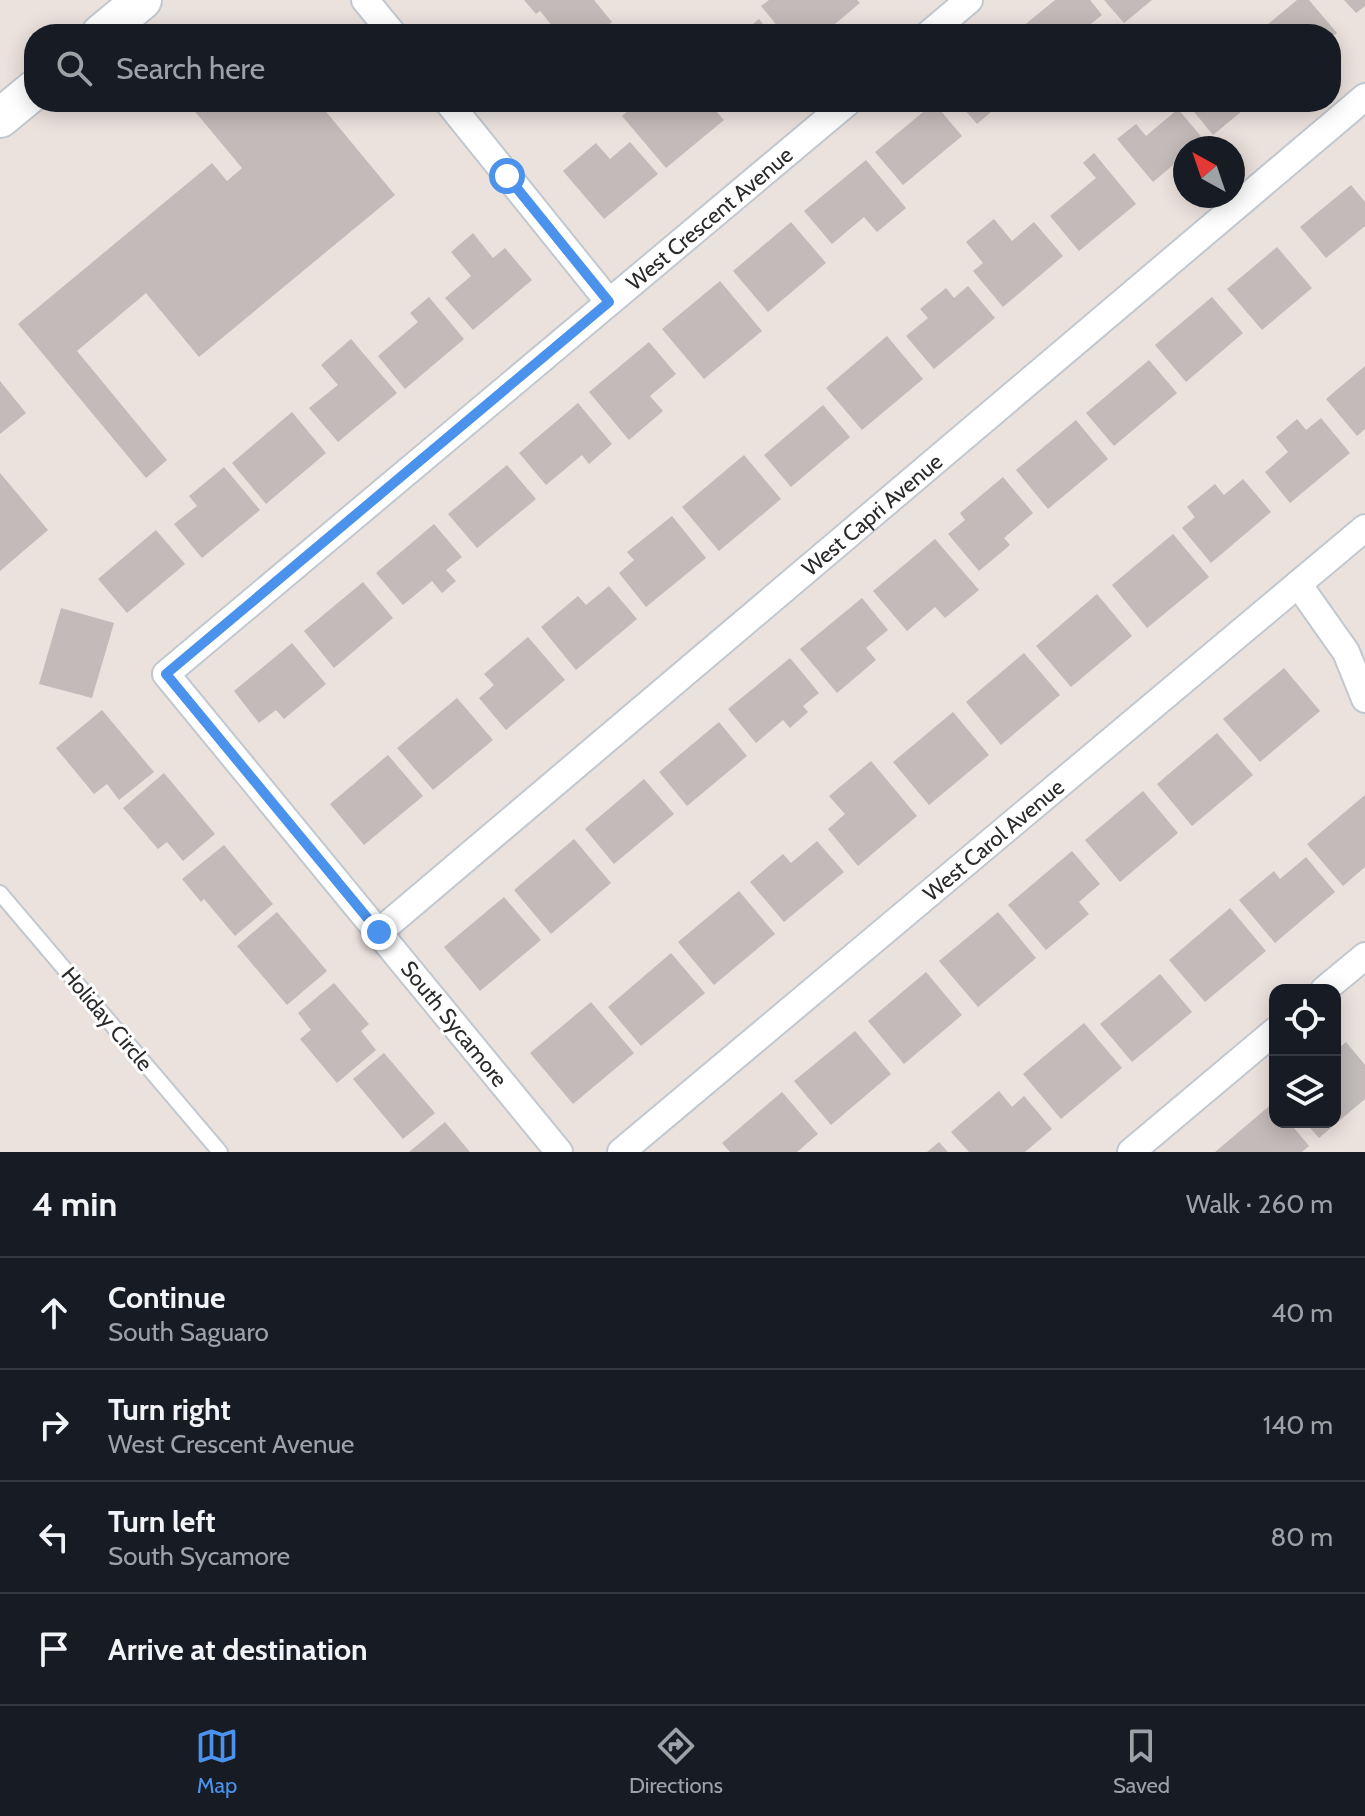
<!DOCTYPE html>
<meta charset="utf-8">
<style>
:root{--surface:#171b24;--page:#242831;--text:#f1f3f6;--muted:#9ea1a6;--line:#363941;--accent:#4a92eb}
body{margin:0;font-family:Cabin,sans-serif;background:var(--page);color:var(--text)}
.controls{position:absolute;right:24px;bottom:24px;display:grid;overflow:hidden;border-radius:16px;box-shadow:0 4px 20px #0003}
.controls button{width:72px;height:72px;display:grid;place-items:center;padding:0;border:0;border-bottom:2px solid var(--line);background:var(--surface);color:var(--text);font:40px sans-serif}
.compass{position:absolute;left:1173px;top:136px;width:72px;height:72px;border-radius:50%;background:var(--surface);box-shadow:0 4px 20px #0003;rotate:320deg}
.stop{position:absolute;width:24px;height:24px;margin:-18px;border:6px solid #4a92eb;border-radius:50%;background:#fff}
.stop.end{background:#4a92eb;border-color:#fff;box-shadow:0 2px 8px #0008}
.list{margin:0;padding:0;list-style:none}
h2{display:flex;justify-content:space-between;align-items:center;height:104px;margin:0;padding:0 32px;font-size:34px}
h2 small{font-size:26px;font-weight:400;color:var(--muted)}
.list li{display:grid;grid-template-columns:52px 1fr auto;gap:24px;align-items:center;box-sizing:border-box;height:112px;padding:0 32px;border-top:2px solid var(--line)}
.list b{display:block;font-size:30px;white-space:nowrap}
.list p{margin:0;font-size:26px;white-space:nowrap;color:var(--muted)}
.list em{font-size:26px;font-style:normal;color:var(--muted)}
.icon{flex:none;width:44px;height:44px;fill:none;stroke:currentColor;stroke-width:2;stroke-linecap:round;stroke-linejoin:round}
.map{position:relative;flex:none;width:1365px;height:1152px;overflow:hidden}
.search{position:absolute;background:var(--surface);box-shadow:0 4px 20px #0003;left:24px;right:24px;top:24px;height:88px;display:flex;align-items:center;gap:20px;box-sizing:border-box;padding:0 28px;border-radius:32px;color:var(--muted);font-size:30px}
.sheet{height:552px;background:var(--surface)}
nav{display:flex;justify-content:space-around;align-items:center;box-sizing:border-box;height:112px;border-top:2px solid var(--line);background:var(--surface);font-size:22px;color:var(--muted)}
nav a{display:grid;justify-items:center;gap:4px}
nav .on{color:var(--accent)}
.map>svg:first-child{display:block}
.building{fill:#c3bbb9}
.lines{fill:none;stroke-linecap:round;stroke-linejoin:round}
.service-casing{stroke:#c1c8cf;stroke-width:18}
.minor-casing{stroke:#c1c8cf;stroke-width:30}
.secondary-casing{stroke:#c1c8cf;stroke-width:42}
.service{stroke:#fff;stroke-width:14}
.minor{stroke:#fff;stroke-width:26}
.secondary{stroke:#fff;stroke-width:38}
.route{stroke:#4a92eb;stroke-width:10}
.labels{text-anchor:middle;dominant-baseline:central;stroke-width:6;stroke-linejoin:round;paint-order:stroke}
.street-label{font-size:22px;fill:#2a2a2a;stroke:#fff}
</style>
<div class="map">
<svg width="1365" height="1152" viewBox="0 0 1365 1152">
<rect width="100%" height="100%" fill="#ebe1dd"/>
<g class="building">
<path d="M524 0H594L612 22 598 34H559L540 11 536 14Z"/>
<path d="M769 0H857L860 3 823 34H784L761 6Z"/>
<path d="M1055 0H1090L1102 15 1087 27 1092 34H1017L1016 32Z"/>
<path d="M1104 0H1152L1124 23Z"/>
<path d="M1297 0H1309L1337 33 1331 38V34H1275L1267 25Z"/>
<path d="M1344 0H1365V6L1356 13Z"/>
<path d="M759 19 771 34H741Z"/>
<path d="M187 102H318L395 195 199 357 146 293 77 351 167 460 146 478 18 324 212 163 227 181 242 168Z"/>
<path d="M639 102H708L724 120 666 168 622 116Z"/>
<path d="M958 102H1003L977 124Z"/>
<path d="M1186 102H1253L1213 135Z"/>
<path d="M934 103 962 136 903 185 875 152Z"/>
<path d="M1178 109 1204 140 1194 148H1185V155L1153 182 1117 139 1136 124 1146 136Z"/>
<path d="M630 142 658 174 604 219 563 171 596 143 610 159Z"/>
<path d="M1094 153 1136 204 1079 251 1050 216 1096 178 1083 163Z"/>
<path d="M866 160 906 208 877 232 864 217 832 244 804 211Z"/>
<path d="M1351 185 1365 202V226L1326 258 1300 227Z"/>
<path d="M994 219 1012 241 1034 222 1063 256 1003 307 973 271 983 263 966 242Z"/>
<path d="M791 222 826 263 768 312 733 271Z"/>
<path d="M473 233 493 258 505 248 532 280 473 330 445 298 471 276 451 252Z"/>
<path d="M1277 247 1312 288 1262 330 1227 289Z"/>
<path d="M720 281 762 331 704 379 662 329Z"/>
<path d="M968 286 995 318 934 369 906 336 928 318 920 309 946 288 954 298Z"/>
<path d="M429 297 464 339 405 389 378 356 418 322 410 313Z"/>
<path d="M1212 297 1243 333 1186 382 1155 345Z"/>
<path d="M887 336 923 379 862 430 826 388Z"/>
<path d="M351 339 397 393 338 442 309 408 338 385 321 365Z"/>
<path d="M649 342 676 374 650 396 663 411 629 440 589 392Z"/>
<path d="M1149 360 1177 393 1114 446 1086 413Z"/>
<path d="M1365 366V429L1357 436 1326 399Z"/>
<path d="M0 381 26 413 0 434Z"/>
<path d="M578 403 612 444 589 464 582 455 546 485 519 453Z"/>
<path d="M823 405 850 437 791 487 764 455Z"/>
<path d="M292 412 326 453 266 504 232 463Z"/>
<path d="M1321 418 1350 453 1290 503 1265 472 1288 452 1276 437 1297 419 1306 430Z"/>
<path d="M1076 420 1108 459 1048 509 1016 470Z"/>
<path d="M744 455 781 499 719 551 682 507Z"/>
<path d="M507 465 536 499 477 548 448 514Z"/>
<path d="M224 467 260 510 202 558 174 524 197 506 189 496Z"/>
<path d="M0 473 48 530 0 571Z"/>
<path d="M1003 477 1033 513 1004 538 1010 545 979 571 948 534 965 520 960 513Z"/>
<path d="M1243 479 1271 512 1211 563 1182 528 1195 517 1187 507 1215 484 1224 495Z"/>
<path d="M672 516 706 558 646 607 619 573 634 560 627 552Z"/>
<path d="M434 524 462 557 446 570 456 581 442 593 432 581 403 605 376 573Z"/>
<path d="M156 530 185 564 127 613 98 579Z"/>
<path d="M1173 534 1209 577 1147 628 1112 585Z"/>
<path d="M935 539 979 590 945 618 935 607 907 631 873 591Z"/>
<path d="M363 582 393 618 334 668 304 631Z"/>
<path d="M609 586 637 619 576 670 541 627 578 596 586 605Z"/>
<path d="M1097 594 1132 636 1071 687 1036 646Z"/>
<path d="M862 598 888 630 866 648 876 660 837 693 800 649Z"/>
<path d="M61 608 114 623 92 698 39 684Z"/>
<path d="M528 637 565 680 506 730 479 698 494 685 484 674Z"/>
<path d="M292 643 326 684 284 719 276 710 259 723 234 691Z"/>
<path d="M1024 653 1060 695 1001 745 966 702Z"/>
<path d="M790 658 819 693 803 706 808 712 790 728 783 720 756 743 728 709Z"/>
<path d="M1284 668 1320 711 1260 762 1223 719Z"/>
<path d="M457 698 493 740 433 790 397 748Z"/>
<path d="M102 710 154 772 119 800 107 784 94 794 56 748Z"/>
<path d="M953 712 989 755 929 805 893 762Z"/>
<path d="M719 722 747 756 687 806 659 772Z"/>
<path d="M1217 733 1253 775 1192 826 1157 784Z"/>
<path d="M388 755 423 796 364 845 330 804Z"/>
<path d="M871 761 917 816 858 866 828 829 845 814 829 796Z"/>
<path d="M164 773 215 834 183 861 167 842 158 849 123 808Z"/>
<path d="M644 779 674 814 614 864 585 829Z"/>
<path d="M1143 791 1178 833 1120 882 1085 840Z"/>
<path d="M1365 795V867L1343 886 1307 844Z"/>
<path d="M574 839 611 883 551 934 514 890Z"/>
<path d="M817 841 844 872 784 922 750 882 783 854 791 863Z"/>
<path d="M224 845 273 904 235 936 204 899 201 902 182 879Z"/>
<path d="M1072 851 1100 884 1079 902 1089 914 1046 950 1008 905Z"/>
<path d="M1306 857 1335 892 1275 943 1239 900 1274 871 1280 879Z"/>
<path d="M739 891 775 934 714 985 678 942Z"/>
<path d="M504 897 541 940 480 991 444 947Z"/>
<path d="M1230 908 1266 951 1205 1002 1169 960Z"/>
<path d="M277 912 327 971 287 1005 237 946Z"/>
<path d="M998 912 1036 958 978 1007 939 961Z"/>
<path d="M671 953 705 993 641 1046 608 1007Z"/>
<path d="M926 972 962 1015 904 1064 868 1021Z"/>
<path d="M1160 974 1192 1012 1132 1062 1100 1024Z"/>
<path d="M334 983 369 1024 361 1031 376 1050 337 1083 300 1039 311 1030 298 1013Z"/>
<path d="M591 1002 634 1053 573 1104 530 1053Z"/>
<path d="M1084 1023 1122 1068 1061 1119 1023 1074Z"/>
<path d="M855 1031 891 1074 831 1125 794 1081Z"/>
<path d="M1346 1042 1365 1065V1099L1319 1138 1305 1122H1335V1051Z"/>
<path d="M384 1053 435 1113 403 1139 353 1079Z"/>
<path d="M999 1091 1012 1107 1024 1096 1052 1129 1025 1152H969L951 1132Z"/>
<path d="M782 1092 818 1134 797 1152H730L722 1143Z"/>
<path d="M1273 1103 1275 1122H1289L1309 1146 1302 1152H1215Z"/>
<path d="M445 1122 470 1152H409Z"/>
<path d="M939 1142 948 1152H927Z"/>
</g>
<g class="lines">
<defs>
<path id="service" d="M0 893 220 1152"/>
<g id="minor">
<path d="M365 0 393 34"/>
<path d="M929 34 969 0"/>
<path d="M448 102 609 302"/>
<path d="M1298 584 1346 652 1365 699"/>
<path id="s1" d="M379 932 1365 97"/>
<path d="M1324 990 1365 956"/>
<path id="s2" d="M559 1152 166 674 848 102"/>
<path id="s3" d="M621 1152 1365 528"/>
<path d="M1131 1152 1275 1031"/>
</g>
<g id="secondary">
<path d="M101 34 142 0"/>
<path d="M0 118 34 90"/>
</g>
</defs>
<use href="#service" class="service-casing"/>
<use href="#minor" class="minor-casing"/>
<use href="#secondary" class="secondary-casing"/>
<use href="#service" class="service"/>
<use href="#minor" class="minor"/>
<use href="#secondary" class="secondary"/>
</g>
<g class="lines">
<path class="route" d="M379 932 166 674 609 302 507 176"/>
</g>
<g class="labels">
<g class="street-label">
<text stroke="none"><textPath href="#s2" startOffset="1328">West Crescent Avenue</textPath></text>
<text stroke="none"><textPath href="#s1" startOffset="646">West Capri Avenue</textPath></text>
<text stroke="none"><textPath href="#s3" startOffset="486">West Carol Avenue</textPath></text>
<text transform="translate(107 1019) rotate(50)">Holiday Circle</text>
<text transform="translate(454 1024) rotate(51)">South Sycamore</text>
</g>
</g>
</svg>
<div class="controls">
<button><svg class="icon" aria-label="locate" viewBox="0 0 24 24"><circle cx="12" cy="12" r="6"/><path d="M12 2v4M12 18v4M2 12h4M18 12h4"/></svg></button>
<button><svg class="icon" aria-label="layers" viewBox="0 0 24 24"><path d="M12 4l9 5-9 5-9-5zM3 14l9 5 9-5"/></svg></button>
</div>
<svg class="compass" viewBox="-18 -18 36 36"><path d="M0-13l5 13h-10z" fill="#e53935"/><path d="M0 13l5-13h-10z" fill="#9ea1a6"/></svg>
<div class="stop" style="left:507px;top:176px"></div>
<div class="stop end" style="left:379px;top:932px"></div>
<div class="search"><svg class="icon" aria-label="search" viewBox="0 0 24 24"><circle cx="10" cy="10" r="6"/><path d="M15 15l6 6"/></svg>Search here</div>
</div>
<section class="sheet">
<h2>4 min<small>Walk · 260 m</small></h2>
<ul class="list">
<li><svg class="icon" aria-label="ahead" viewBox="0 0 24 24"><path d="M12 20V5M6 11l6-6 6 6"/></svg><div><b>Continue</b><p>South Saguaro</p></div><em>40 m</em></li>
<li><svg class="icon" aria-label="right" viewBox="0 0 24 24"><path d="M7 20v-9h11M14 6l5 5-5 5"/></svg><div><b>Turn right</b><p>West Crescent Avenue</p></div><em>140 m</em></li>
<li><svg class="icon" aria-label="left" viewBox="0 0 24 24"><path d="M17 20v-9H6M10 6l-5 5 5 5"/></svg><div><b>Turn left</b><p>South Sycamore</p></div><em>80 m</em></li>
<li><svg class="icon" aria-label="arrive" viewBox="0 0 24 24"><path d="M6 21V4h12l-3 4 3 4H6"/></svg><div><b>Arrive at destination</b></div></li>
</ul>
</section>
<nav>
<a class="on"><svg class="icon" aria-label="map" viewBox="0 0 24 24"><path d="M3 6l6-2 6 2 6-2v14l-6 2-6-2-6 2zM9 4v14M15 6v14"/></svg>Map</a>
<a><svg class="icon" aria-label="directions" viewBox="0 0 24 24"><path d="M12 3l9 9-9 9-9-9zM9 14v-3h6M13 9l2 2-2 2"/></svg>Directions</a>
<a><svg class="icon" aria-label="saved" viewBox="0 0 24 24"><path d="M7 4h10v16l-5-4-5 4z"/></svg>Saved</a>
</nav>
